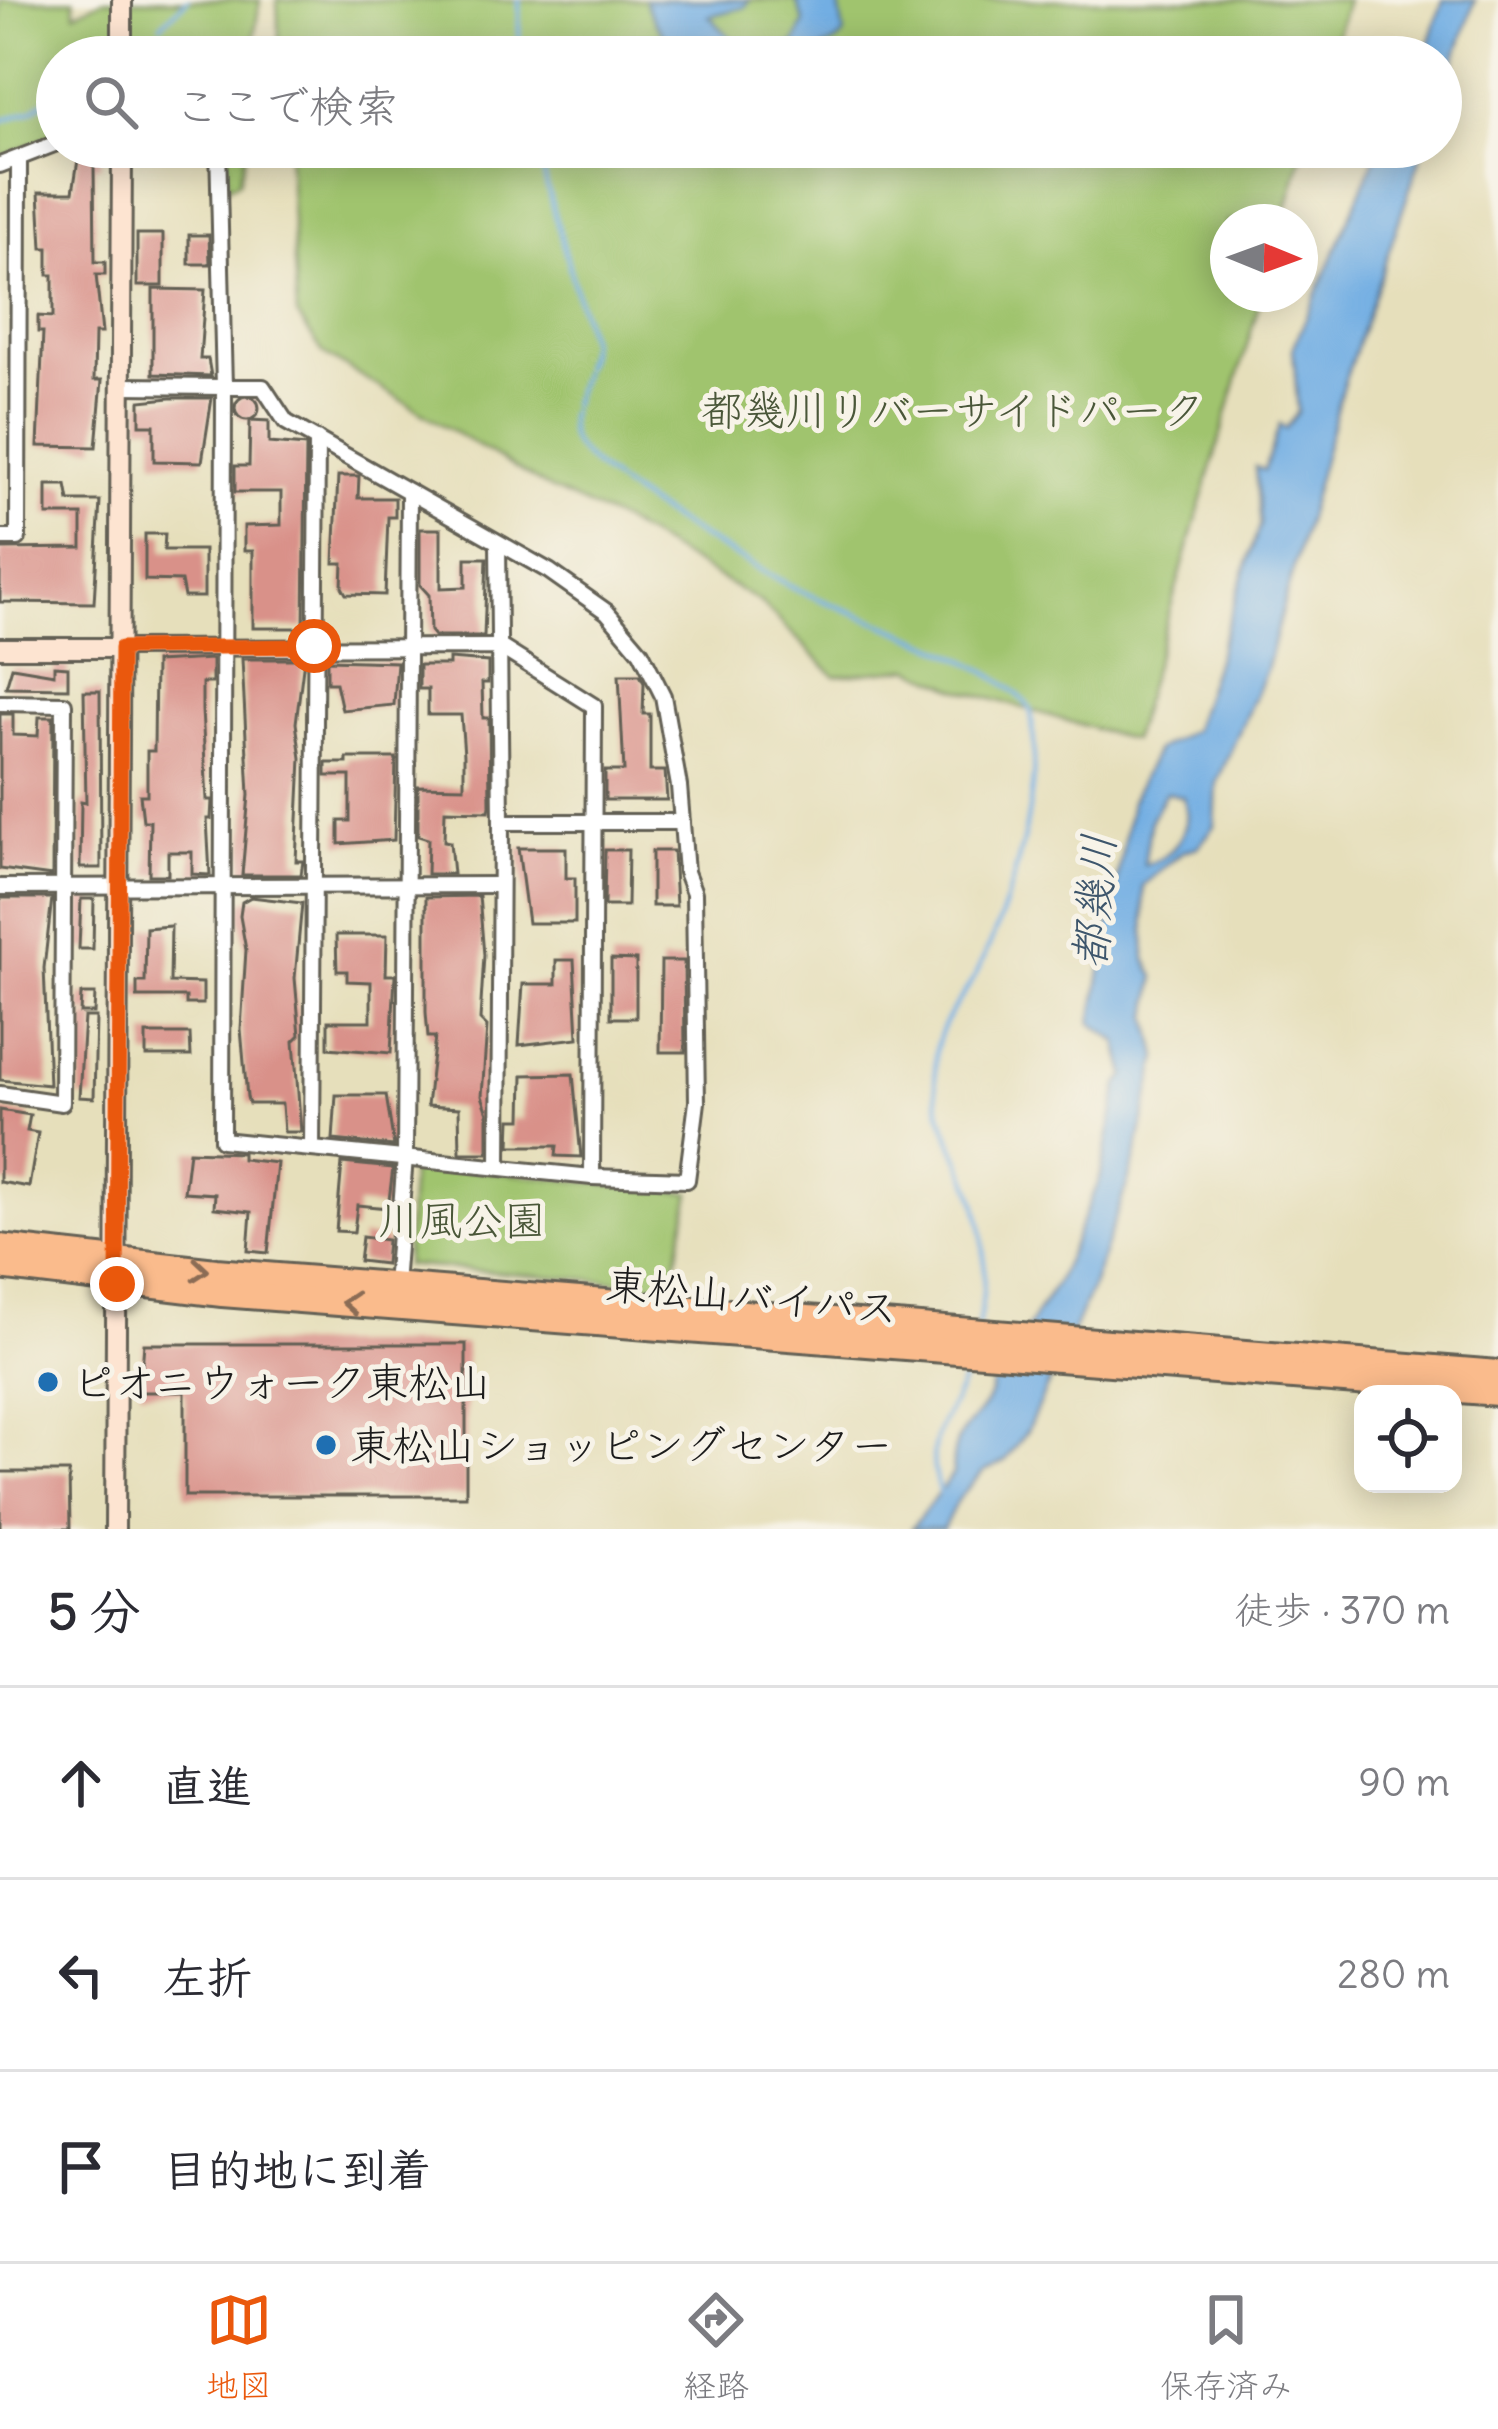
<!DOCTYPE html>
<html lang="ja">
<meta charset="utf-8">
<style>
:root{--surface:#fff;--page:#f7f7f7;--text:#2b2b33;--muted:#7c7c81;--line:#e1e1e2;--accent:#ea580c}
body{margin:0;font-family:Delius,"Klee One",sans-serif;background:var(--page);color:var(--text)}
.controls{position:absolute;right:36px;bottom:36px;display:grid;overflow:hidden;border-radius:24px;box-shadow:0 6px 30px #0003}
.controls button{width:108px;height:108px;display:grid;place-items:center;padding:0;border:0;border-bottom:3px solid var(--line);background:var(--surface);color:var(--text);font:60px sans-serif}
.compass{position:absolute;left:1210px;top:204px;width:108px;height:108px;border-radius:50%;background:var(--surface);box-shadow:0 6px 30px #0003;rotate:91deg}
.stop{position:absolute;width:36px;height:36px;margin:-27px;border:9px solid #ea580c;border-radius:50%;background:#fff}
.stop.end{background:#ea580c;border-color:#fff;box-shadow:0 3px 12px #0008}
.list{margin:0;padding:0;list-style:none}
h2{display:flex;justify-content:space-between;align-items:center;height:156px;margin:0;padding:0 48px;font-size:51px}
h2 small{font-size:39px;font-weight:400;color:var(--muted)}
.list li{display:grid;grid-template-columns:78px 1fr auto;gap:36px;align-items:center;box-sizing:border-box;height:192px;padding:0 48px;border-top:3px solid var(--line)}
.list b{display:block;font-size:45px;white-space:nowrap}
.list em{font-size:39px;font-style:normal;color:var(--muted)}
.icon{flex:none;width:66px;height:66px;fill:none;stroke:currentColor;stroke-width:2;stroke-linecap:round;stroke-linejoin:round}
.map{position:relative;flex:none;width:1498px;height:1529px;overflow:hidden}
.search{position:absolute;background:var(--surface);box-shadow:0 6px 30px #0003;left:36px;right:36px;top:36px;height:132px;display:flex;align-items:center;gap:30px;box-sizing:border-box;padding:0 42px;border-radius:66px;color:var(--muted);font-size:45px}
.sheet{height:732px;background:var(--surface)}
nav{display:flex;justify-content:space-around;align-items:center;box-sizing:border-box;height:168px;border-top:3px solid var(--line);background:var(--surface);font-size:33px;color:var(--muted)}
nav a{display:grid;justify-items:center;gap:6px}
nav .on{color:var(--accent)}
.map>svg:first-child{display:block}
.green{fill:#a0c46e;stroke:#5e7045;stroke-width:3}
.water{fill:#72aee3;stroke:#476580;stroke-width:3;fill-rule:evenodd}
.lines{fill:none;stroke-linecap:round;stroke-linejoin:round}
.stream{stroke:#72aee3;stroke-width:4.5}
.building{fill:#d99189}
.street-casing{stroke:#636054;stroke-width:20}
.secondary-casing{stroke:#636054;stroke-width:24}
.highway-casing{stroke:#636054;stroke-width:30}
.street{stroke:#fff;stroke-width:14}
.secondary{stroke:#fde4d1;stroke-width:18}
.highway{stroke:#fabb8c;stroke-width:24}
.oneway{stroke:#8b6c54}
.route{stroke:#ea580c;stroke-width:15}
.poi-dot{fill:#1f6fb2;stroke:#f7f3e8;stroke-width:4.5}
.labels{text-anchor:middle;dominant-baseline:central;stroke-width:10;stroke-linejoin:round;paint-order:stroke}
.park-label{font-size:42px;fill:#4a5739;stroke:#f7f3e8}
.street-label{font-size:42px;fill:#1c1c1c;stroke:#f7f3e8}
.poi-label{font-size:42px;fill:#1c1c1c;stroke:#f7f3e8;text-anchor:start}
.water-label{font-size:45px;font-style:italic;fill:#3e566c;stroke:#f7f3e8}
</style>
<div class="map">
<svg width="1498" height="1529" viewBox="0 0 1498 1529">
<rect width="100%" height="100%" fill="#f7f3e8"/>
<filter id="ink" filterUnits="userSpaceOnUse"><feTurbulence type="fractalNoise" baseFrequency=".00833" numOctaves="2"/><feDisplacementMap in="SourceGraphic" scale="24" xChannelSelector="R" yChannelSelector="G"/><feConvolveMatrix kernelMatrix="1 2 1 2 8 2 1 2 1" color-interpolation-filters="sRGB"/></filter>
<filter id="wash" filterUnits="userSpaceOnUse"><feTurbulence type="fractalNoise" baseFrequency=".004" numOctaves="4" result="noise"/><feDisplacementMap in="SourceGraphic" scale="48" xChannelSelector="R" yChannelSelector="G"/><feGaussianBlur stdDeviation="2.7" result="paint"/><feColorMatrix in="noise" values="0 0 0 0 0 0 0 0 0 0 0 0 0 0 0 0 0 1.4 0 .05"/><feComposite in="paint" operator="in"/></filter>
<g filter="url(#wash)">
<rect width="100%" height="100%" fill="#e6dfbb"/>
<g class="green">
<path d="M0 0H74L75 13 102 0H260L251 57H57V134L0 158Z"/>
<path d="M277 0H1347L1330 57H280Z"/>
<path d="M227 147H247L239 181 228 187Z"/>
<path d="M288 147H1304L1283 222H1228V294H1262L1132 740 955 688 911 668 835 676 760 602 621 521 550 489 324 354 297 315Z"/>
<path d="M417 1164 691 1193 671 1286 405 1265 411 1170Z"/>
</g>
<g class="water">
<path d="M645 0H749L745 7 709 16 749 56 795 44 804 22 796 0H838L844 34C820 66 707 66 675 46 664 39 648 12 645 0Z"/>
<path d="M1443 0H1475L1441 102V57H1425Z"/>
<path d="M1380 147H1424L1341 392 1266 670 1217 782 1215 826 1198 847 1183 851 1143 886 1146 959 1155 977 1149 1017 1158 1057 1135 1161 1090 1292 1027 1431 1005 1461 983 1472 957 1500 943 1529H911L953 1474C949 1421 988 1422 992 1383L1056 1283 1100 1179 1119 1085 1126 1075 1118 1042 1092 1023 1131 801 1156 750 1193 730 1260 524 1255 467 1264 470 1280 424 1285 429 1298 412 1293 348ZM1166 792 1183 797C1195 827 1174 858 1144 865L1151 819Z"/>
</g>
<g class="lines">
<g class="stream">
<path d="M519 0V57"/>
<path d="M161 25 187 0"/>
<path d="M0 121 31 111 57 92"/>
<path d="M536 147 589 339C588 371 563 406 570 436 579 474 762 572 803 592 860 618 995 659 1030 708 1046 786 1011 906 975 976 963 998 938 1024 936 1049 930 1115 951 1132 972 1189 987 1229 987 1284 978 1326"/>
<path d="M940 1494C918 1430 956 1417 970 1360"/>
</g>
</g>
<g id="blocks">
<g class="building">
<path d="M80 147 101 148V166H94L95 262H105V275H96L102 333H95L94 380H102L96 447 38 446 43 332H38V316L53 317V275H48V248H42L39 192H73Z"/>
<rect x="137" y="234" width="26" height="52"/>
<path d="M189 235H209L210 264H189Z"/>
<path d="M153 289 205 290 200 359H208L211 376 153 374Z"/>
<circle cx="247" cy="408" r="12"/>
<path d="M170 398H212L202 462 154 461V425H140V401Z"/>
<path d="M250 420 269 421V443L306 446 304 628H253V551H244V526L281 525V492H235V466H249Z"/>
<path d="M338 476H359L358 498H395V517H388L385 595 346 594 342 587 343 563H334Z"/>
<path d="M47 485H66L69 501H100L94 603 0 602V549L82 548V515H47Z"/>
<path d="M420 529H441V588L466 587V558H487L484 636H434L430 631 429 595 420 585Z"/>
<path d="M145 534H165L164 550H204V597H184L181 581 145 580Z"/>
<path d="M212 659V683H202V710L207 800H212L211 819H207L210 875 192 874V852H168V875H149L150 821H143L140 795H147V751H154L155 662Z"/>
<path d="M242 659H304L296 723 301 758 296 861H303L301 875H242L249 795Z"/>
<path d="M449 659 488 662V683H482L483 718H489L490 805 489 811 445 810 444 841 450 842 453 874H427L428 839 418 836V786L464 787V755L461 715H428V689H419V665H449Z"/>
<path d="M327 660 397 662 394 705 342 710 336 683H327Z"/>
<path d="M54 666 68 667V688L6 687 12 667 54 674Z"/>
<path d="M619 675H640L644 683 643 714H650V771H665L667 800H605V771H624Z"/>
<path d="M84 691H100L101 868H80L81 802 86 803Z"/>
<path d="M0 714H13V735L38 736 39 717H53L52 876 0 869Z"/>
<path d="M347 758H396L394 840 339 844V821H350V776H326V763H347Z"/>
<path d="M518 848H566V878H575V923H528Z"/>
<path d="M605 850H628L627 906H604Z"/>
<path d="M652 851H673L676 906H652Z"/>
<path d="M479 896 484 955 480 1020 487 1027 482 1096 488 1113V1153H460L459 1108 427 1106 435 1037H428L426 1012V897Z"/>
<path d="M251 897 302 903 295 978 300 1035 294 1041 301 1132H284L282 1104H249L247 1097 241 1029 246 950 240 916 242 902Z"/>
<path d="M0 898H52L44 968 49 1085 0 1080Z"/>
<path d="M81 899H94L93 949H79Z"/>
<path d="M171 926 170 982 203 983V1004H186V997H137V982H145L146 928Z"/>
<path d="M336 935H387L386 975H395L391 1053 328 1048V1021H371V982L347 981V971H337Z"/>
<path d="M611 959 636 960V1018H611Z"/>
<path d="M556 960H574L578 1038 519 1045 523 984H556Z"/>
<path d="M661 961H684L685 1052H660Z"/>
<path d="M81 994H95L94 1013H80Z"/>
<path d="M84 1017H96L94 1098 79 1097Z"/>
<path d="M146 1034H190L191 1056H146Z"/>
<path d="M573 1074 581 1157 556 1156 557 1146H510L511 1119H522L523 1075Z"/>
<path d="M336 1095H386L394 1146 333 1140Z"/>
<path d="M0 1110 30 1115 27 1131 38 1133 29 1187 0 1182Z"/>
<path d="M189 1151 242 1153V1159L277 1163 268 1253 248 1251 251 1212 214 1208 215 1194 184 1192Z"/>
<path d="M342 1163 393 1168 388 1208 357 1205 354 1232 336 1231Z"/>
<path d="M362 1237 387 1240 385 1264 359 1261Z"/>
<path d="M144 1344H466V1496H185V1392H140Z"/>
<path d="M0 1472H69L70 1529H0Z"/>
</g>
</g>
</g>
<g filter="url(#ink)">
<use href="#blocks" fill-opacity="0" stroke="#636054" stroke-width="3"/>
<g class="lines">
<defs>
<g id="street">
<path d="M0 165 57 143"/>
<path d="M121 386 224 387 222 1140 592 1177 687 1180 697 1102 694 893 686 872 679 786 663 696 641 652 607 612 549 571 286 422 263 387H224L218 147"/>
<path d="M0 538H18L19 162"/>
<path d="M498 543 501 822H682"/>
<path d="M120 648 500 647 594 706 592 1177"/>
<path d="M0 703 64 704 62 1103 0 1094"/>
<path d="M0 887 500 885"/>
<path d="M312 1149 317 439"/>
<path d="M499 1167 501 822"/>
<path d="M395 1285 405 1157 409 492"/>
</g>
<g id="secondary">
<path d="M122 0V57"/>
<path d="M0 648H120"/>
<path d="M115 1529 122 147"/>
</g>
<g id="highway">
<path d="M0 1247 216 1271 1498 1373"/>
<path d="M0 1267 222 1294 1498 1393"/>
</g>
</defs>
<use href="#street" class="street-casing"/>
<use href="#secondary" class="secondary-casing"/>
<use href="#highway" class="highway-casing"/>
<use href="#street" class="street"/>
<use href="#secondary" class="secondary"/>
<use href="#highway" class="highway"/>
</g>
<defs><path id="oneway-chevron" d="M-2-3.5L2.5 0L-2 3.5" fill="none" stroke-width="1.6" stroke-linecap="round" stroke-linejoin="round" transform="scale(3)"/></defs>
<g class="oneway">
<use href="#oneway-chevron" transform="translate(200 1270) rotate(5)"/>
<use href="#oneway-chevron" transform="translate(350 1303) rotate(-176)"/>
</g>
</g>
<g class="lines" filter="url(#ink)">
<path class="route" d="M117 1284 121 648 314 646"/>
</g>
<g class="poi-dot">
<circle cx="48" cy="1382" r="12"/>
<circle cx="326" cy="1445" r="12"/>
</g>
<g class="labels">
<g class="park-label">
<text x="953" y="410">都幾川リバーサイドパーク</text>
<text x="462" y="1220">川風公園</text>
</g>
<g class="street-label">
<text transform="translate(752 1296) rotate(5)">東松山バイパス</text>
</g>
<g class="poi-label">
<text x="72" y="1382">ピオニウォーク東松山</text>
<text x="350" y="1445">東松山ショッピングセンター</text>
</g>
<g class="water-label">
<text transform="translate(1094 901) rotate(-86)">都幾川</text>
</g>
</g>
</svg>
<div class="controls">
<button><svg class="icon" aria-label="locate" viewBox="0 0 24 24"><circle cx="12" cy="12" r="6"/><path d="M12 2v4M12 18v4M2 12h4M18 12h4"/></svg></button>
</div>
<svg class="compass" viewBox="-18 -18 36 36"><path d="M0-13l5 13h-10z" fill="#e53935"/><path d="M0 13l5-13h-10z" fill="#7c7c81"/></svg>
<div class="stop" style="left:314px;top:646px"></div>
<div class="stop end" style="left:117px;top:1284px"></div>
<div class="search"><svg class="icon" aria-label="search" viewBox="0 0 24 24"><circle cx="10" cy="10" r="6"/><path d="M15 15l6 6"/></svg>ここで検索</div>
</div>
<section class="sheet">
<h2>5 分<small>徒歩 · 370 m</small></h2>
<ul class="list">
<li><svg class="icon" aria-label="ahead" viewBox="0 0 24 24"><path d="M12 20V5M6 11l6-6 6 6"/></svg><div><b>直進</b></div><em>90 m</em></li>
<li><svg class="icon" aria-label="left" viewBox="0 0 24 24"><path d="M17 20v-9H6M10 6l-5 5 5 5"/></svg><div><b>左折</b></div><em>280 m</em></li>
<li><svg class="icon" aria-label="arrive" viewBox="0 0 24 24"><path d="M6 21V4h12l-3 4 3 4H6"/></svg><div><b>目的地に到着</b></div></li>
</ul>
</section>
<nav>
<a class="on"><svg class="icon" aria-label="map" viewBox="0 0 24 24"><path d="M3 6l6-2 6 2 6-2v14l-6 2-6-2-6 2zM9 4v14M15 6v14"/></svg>地図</a>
<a><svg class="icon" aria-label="directions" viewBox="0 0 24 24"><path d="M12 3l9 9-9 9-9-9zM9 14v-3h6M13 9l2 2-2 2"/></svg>経路</a>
<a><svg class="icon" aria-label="saved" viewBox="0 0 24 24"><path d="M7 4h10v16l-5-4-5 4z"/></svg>保存済み</a>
</nav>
